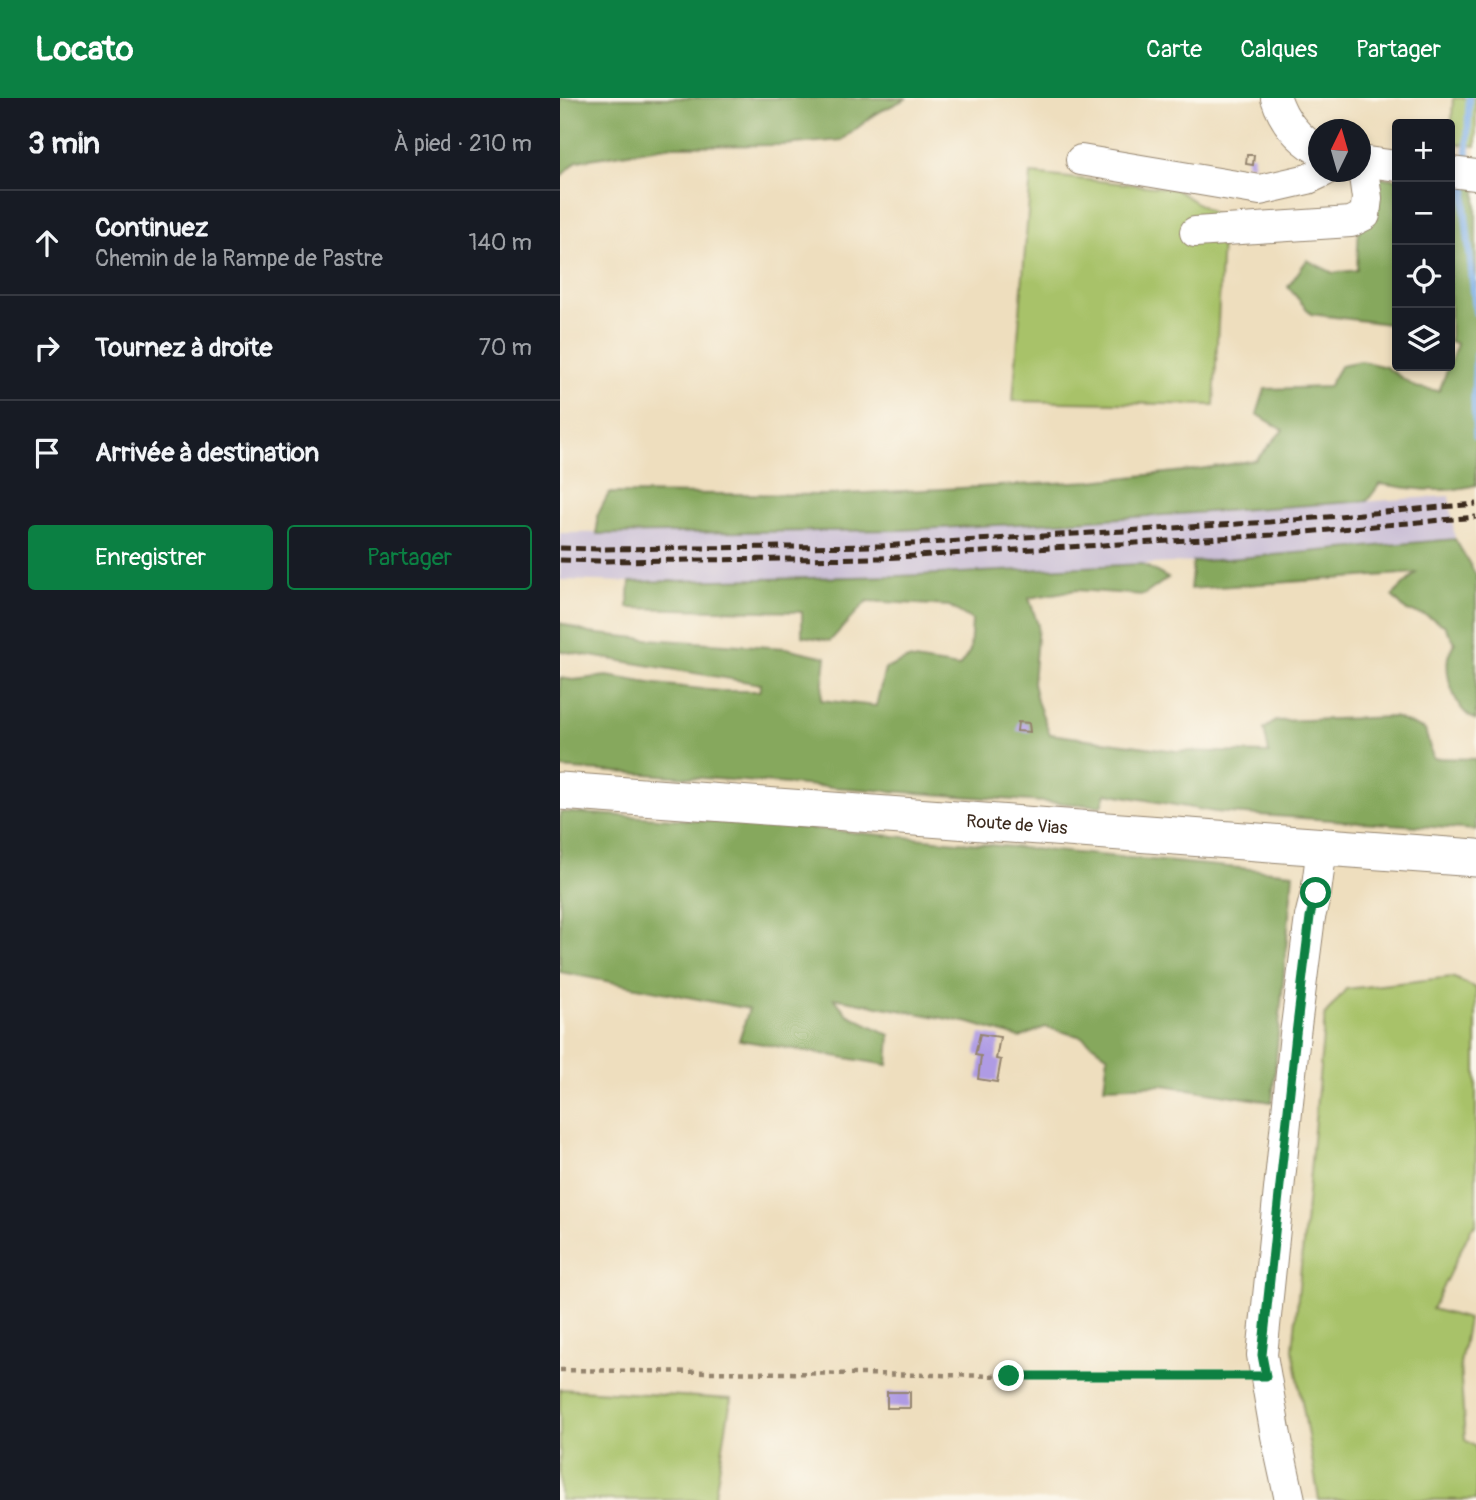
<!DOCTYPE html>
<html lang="fr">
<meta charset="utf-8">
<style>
:root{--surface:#171b24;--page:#242831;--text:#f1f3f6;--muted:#9ea1a6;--line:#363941;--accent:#0b8043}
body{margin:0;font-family:Pangolin,sans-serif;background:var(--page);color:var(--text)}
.controls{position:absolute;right:21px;top:21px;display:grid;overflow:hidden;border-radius:7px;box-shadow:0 4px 10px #0003}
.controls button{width:63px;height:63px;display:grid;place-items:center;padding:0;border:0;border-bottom:2px solid var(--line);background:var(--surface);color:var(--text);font:35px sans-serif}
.compass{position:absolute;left:748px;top:21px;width:63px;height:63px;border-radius:50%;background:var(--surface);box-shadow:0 4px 10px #0003;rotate:5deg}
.stop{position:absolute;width:21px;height:21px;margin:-16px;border:5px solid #0b8043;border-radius:50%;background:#fff}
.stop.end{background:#0b8043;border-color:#fff;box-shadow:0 2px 7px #0008}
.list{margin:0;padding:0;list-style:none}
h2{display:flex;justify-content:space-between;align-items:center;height:91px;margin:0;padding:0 28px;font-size:30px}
h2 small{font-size:23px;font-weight:400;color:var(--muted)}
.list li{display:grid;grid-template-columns:46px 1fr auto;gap:21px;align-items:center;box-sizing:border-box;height:105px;padding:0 28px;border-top:2px solid var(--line)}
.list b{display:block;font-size:26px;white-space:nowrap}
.list p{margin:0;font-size:23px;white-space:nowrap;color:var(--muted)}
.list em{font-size:23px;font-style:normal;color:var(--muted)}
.actions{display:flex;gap:14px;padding:21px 28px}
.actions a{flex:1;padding:16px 0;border:2px solid var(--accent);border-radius:7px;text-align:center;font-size:24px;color:var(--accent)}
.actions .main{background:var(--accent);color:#fff}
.icon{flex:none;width:38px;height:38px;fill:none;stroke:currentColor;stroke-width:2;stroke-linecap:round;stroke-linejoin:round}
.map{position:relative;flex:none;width:916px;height:1402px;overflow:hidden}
header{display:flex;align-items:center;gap:42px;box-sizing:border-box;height:98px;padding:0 35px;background:var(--accent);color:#fff}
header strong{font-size:33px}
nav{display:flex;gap:38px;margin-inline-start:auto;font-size:24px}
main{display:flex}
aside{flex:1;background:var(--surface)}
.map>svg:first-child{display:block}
.industrial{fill:#cabfd6}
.green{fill:#a8c269;stroke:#727644;stroke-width:2}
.forest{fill:#86a85d;stroke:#60693e;stroke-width:2}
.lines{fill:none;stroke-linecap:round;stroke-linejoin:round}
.stream{stroke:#7daee8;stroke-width:7}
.building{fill:#af9be4}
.minor-casing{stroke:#94846e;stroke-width:32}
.major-casing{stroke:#94846e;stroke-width:39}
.path{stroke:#94846e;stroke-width:4.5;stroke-dasharray:5 5;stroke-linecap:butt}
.minor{stroke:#fff;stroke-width:30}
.major{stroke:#fff;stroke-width:37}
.rail{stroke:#3b2a1e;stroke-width:5;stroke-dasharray:10 5;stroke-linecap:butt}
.route{stroke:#0b8043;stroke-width:9}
.labels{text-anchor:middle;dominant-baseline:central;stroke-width:6;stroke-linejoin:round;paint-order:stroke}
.street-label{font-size:18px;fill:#3b2a1e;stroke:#fbf7ec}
</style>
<header>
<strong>Locato</strong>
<nav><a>Carte</a><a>Calques</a><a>Partager</a></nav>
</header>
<main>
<aside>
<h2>3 min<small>À pied · 210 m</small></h2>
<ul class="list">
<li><svg class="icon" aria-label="ahead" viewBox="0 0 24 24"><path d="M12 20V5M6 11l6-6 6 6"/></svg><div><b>Continuez</b><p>Chemin de la Rampe de Pastre</p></div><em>140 m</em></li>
<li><svg class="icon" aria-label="right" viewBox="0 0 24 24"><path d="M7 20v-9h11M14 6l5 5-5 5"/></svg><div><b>Tournez à droite</b></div><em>70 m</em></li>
<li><svg class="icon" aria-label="arrive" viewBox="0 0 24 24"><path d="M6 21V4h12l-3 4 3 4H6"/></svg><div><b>Arrivée à destination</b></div></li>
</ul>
<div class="actions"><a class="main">Enregistrer</a><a>Partager</a></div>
</aside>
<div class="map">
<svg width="916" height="1402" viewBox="0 0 916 1402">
<rect width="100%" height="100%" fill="#fbf7ec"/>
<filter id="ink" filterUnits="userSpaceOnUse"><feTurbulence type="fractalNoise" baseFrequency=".0143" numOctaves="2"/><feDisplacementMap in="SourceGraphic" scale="14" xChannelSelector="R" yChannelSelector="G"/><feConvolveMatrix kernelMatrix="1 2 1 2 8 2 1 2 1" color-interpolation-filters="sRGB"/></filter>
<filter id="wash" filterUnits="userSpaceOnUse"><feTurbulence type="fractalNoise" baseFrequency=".00686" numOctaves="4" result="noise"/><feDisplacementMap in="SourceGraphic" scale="28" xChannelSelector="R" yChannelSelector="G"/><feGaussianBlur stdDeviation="1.57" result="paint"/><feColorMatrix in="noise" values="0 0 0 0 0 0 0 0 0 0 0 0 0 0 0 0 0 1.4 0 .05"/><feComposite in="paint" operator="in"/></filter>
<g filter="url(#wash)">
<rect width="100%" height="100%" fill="#eedebe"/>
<path class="industrial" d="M889 398 895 441 769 453 633 464 338 478 70 484 0 482V435L340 432 517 423Z"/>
<g class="green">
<path d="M893 0H916V48L891 45Z"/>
<path d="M471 76 615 91 663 122 654 307 453 303Z"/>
<path d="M892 879 916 890V1127L911 1131 872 1211 908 1221 900 1266 905 1342 916 1349V1402H759L733 1251 765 917 786 891Z"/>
<path d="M0 1291 171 1301 154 1402H0Z"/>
</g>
<g class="forest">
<path d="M0 0H347L315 16 282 42 223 47 113 48 17 63 0 79Z"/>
<path d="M801 78 837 81V227L751 216 728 189 747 162 773 175 797 172Z"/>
<path d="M890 86 916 88V387C883 396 853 391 820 386L807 403 517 423 340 432 37 436V418L49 395 267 397 532 383 633 372 696 362 723 332 697 316 705 291 768 289 781 267 801 263 826 269 855 289 879 293 897 246 890 243Z"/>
<path d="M895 441 916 477V622C896 614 885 580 888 559 889 554 892 549 895 544L884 527 865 517 847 513 832 498 856 475 630 491 633 464Z"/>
<path d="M582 466 608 480 584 497 516 492 469 500 478 527 473 585 477 603 490 636 616 653 709 655 704 631 716 623 834 619 865 632 873 660 916 661V732L655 714 546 695 542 708 0 670V580L13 582 47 578 96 586 160 593H199L201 586 0 553V525L29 535 88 541 226 550 266 559 261 602 316 608 325 571 348 561 399 569 410 553 412 522 389 508 307 503 270 543 242 538V514L68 510 70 484 338 478Z"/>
<path d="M0 714 213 727 733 775 712 1004 603 987 544 989 548 958 522 939 485 929 460 940 410 925 274 900 287 916 330 937 328 967 179 942 189 911 0 874Z"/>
</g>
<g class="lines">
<g class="stream">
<path d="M907 69 909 0"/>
<path d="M906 81 905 112 916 215"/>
<path d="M916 257 914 301 916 338"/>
</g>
</g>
<g id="blocks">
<g class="building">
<path d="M687 57H694L693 67 686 66Z"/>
<path d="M458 624 469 625 470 634 457 633Z"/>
<path d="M420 936 440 939 436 961 441 962 437 984 418 981 421 958 415 957Z"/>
<rect x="327" y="1294" width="23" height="16"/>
</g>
</g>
</g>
<g filter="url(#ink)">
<use href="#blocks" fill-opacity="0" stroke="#94846e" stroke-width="2"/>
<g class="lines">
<defs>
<g id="minor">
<path d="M716 0C723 22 738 40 758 52"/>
<path d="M521 62 700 92 748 81 763 74"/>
<path d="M800 63 837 68"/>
<path d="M890 74 916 77"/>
<path d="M635 134 791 124 805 117 807 100 802 64"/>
<path d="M730 1402 716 1338 702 1257 735 936 750 819 756 795 762 749"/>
</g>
<g id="major">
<path id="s1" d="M0 693 916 760"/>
</g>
</defs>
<use href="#minor" class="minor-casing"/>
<use href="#major" class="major-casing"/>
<path class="path" d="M0 1272 449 1278H682"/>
<use href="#minor" class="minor"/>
<use href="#major" class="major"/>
<g class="rail">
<path d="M0 450 40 451 320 448 710 424 916 406"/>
<path d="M0 462 40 463 321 460 712 437 916 419"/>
</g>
</g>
</g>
<g class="lines" filter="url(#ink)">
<path class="route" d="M449 1278H706L702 1257 736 936 750 819 756 795"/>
</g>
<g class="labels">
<g class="street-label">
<text stroke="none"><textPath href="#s1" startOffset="458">Route de Vias</textPath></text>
</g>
</g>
</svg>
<div class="controls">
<button>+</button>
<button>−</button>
<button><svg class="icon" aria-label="locate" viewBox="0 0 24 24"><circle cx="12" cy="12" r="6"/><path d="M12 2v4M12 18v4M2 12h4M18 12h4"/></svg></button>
<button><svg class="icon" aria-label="layers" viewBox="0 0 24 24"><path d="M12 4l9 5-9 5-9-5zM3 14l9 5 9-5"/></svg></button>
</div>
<svg class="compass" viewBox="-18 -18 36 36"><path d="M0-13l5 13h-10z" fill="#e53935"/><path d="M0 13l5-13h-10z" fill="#9ea1a6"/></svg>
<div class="stop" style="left:756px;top:795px"></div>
<div class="stop end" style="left:449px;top:1278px"></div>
</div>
</main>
